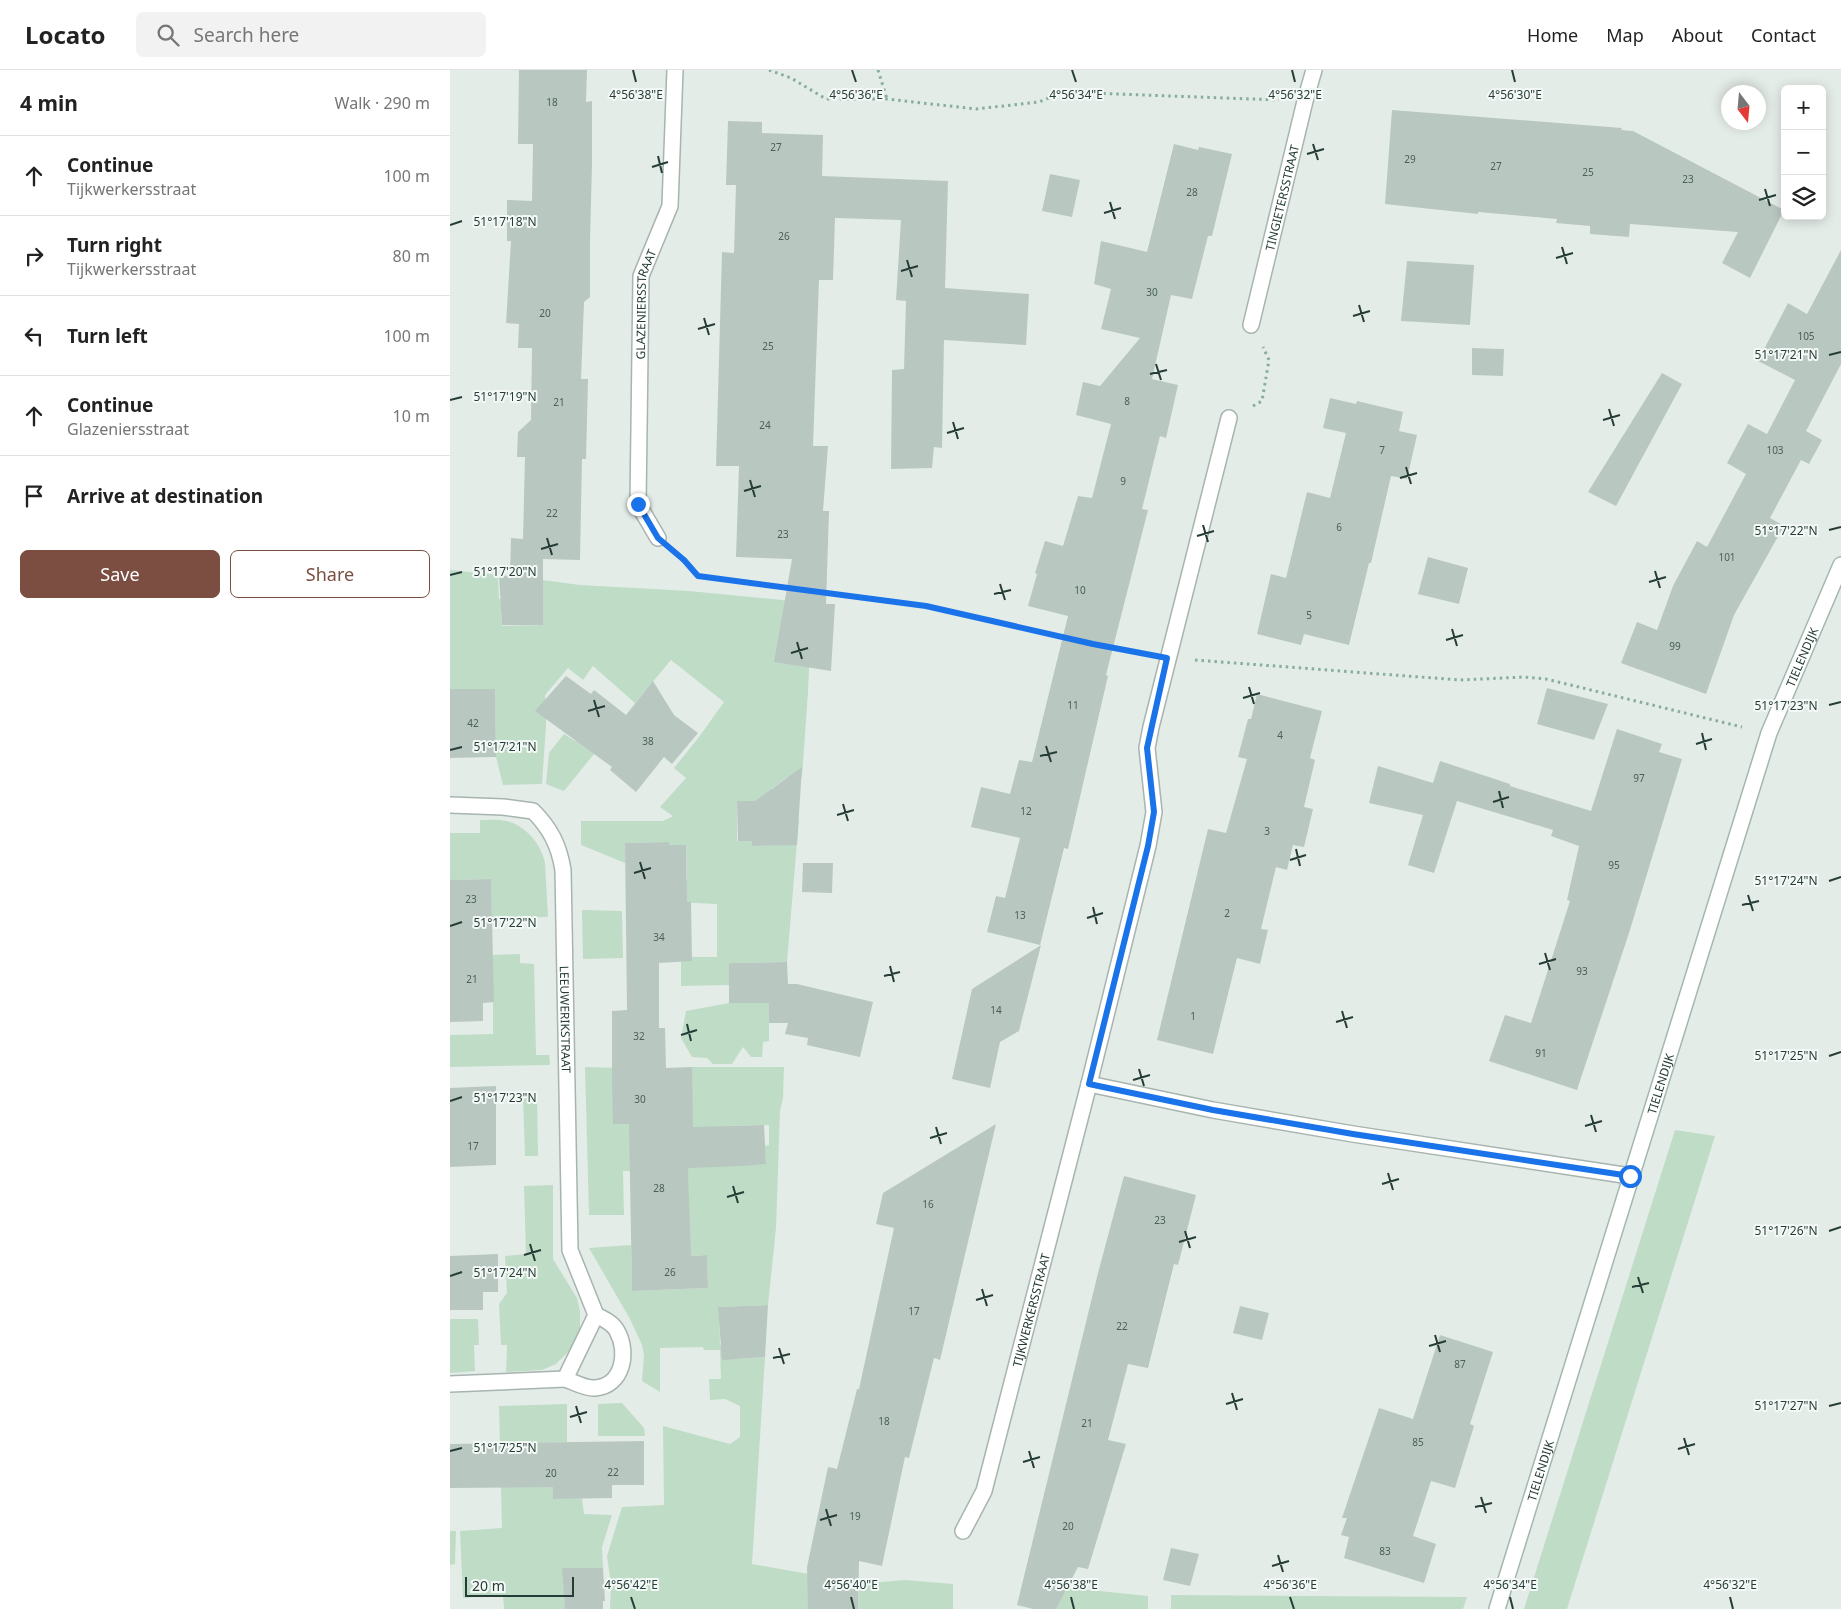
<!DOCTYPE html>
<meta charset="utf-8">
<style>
:root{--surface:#fff;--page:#f2f2f2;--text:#222;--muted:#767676;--line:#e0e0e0;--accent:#7b4e41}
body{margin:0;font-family:"Noto Sans",sans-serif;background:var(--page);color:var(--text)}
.controls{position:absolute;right:15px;top:15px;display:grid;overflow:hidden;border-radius:8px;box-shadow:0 2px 12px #0003}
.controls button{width:45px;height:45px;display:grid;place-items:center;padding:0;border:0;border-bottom:1px solid var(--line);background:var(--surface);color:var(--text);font:25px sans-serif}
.compass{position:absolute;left:1271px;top:15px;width:45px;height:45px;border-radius:50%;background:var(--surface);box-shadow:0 2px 12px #0003;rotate:164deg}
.scale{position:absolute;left:15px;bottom:12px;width:109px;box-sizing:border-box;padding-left:5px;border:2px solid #253d36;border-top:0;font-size:14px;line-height:18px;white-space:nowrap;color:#253d36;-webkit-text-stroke:4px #f4f9f7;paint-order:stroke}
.stop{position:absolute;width:15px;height:15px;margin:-11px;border:4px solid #1a73e8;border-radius:50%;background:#fff}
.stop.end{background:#1a73e8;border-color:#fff;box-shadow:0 1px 5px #0008}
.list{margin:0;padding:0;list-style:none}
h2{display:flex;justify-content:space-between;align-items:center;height:65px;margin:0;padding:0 20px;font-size:21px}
h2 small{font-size:16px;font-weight:400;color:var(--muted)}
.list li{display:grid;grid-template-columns:32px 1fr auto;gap:15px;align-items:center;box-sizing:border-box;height:80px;padding:0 20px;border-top:1px solid var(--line)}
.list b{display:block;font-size:19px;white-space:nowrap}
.list p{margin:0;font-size:16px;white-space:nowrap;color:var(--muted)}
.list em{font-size:16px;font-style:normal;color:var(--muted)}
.actions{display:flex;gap:10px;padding:15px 20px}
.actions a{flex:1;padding:11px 0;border:1px solid var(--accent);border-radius:8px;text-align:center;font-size:18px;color:var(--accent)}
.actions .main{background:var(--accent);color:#fff}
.icon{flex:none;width:28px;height:28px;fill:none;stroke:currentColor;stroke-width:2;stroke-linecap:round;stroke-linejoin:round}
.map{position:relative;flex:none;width:1391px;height:1539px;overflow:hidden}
header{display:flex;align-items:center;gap:30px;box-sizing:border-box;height:70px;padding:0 25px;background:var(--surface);border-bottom:1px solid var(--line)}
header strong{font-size:24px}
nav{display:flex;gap:28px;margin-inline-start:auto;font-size:18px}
.search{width:350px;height:45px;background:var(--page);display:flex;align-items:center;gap:12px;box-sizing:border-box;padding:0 18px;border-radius:8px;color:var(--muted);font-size:19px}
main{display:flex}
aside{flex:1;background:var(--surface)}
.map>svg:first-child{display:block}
.green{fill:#bfdcc6;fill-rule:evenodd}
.building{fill:#b9c7c1}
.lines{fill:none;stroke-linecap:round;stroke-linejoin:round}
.street-casing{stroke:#a7b4af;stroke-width:18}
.secondary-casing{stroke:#a3b7b0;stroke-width:18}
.path{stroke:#87ada0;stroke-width:3;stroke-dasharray:2.5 4;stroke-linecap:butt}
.street{stroke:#fff;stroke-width:15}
.secondary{stroke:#fff;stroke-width:15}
.route{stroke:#1a73e8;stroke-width:6}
.ticks{fill:none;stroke:#253d36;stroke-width:2}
.labels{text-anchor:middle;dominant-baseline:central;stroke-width:4;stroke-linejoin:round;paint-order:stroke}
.number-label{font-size:10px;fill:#4a6059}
.street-label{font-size:12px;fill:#253d36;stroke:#f4f9f7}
.ticks-label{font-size:12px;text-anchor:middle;fill:#253d36;stroke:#f4f9f7;stroke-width:4;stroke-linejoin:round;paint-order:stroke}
</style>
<header>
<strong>Locato</strong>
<div class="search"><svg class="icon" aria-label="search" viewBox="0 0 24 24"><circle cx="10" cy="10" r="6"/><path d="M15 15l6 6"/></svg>Search here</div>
<nav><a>Home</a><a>Map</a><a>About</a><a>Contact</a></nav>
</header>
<main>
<aside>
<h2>4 min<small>Walk · 290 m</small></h2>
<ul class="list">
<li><svg class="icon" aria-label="ahead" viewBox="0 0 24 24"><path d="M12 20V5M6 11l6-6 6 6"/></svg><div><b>Continue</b><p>Tijkwerkersstraat</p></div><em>100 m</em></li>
<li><svg class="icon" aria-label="right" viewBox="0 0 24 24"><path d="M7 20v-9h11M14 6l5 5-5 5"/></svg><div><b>Turn right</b><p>Tijkwerkersstraat</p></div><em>80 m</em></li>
<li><svg class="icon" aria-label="left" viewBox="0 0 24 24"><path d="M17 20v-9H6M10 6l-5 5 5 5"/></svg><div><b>Turn left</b></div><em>100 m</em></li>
<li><svg class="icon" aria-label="ahead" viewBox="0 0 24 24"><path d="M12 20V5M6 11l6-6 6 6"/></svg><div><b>Continue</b><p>Glazeniersstraat</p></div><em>10 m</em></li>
<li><svg class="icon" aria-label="arrive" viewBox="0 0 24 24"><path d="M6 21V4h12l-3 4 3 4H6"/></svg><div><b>Arrive at destination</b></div></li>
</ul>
<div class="actions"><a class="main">Save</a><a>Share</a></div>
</aside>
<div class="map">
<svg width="1391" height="1539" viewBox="0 0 1391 1539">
<rect width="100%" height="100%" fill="#e4ece8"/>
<g class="green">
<path d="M0 500 48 505 49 529H54V538L51 539 52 556 93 555V538L70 507 130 515 239 521 362 533 358 622 352 707H338L321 719 322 730 287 732V771H302V776L336 775 349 748 337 892 279 893V915L231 916V891H242V887H267V834L224 832 237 808 236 775H219L218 772 175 773V793L131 775V751H213L223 746 210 737 236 708 224 698 249 667 274 632 221 590 185 633 143 596 133 610 118 598 95 625 96 655 92 714 53 715 46 687 45 619H0Z"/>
<path d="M114 664 125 671 131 665 148 679 114 721 96 714 99 683Z"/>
<path d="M30 750C38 750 49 749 57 751 76 756 91 774 95 793L98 847 42 848 41 809 0 810V763H30Z"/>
<path d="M132 840 172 841 173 888 133 889Z"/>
<path d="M70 884V893L84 894 86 985H99L100 995 0 997V965L43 964V885Z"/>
<path d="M279 933H319V971L313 972 312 987H301L293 977 282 994H263L257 988 242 987 231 968 236 941Z"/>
<path d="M135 997 172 998 162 1020 164 1054H209L242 997H334L333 1028 330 1041 326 1158 318 1235 269 1237 270 1275H283V1289L315 1287 302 1494 381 1508 358 1539H160L161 1515 157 1486 172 1437 214 1435 213 1356 280 1374 290 1367V1336L275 1329 260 1330 259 1309H271L270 1280H254L253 1277 210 1278V1322L192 1311 194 1285 192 1275 180 1249 139 1178 181 1175 182 1221 258 1218 257 1185 240 1186 238 1102 223 1103V1100L173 1101 174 1145H139ZM319 1055V1075L315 1076 316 1094 275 1096 274 1056Z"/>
<path d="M87 1026 88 1086H75L73 1027Z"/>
<path d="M1225 1060 1265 1066 1117 1539H1074Z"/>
<path d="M103 1115V1189L127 1228 130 1241V1261L124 1276 106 1294 92 1300 56 1302 57 1275H51L49 1234 57 1223 55 1186 76 1184 74 1116Z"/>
<path d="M0 1249H28L29 1275H24L25 1301 0 1303Z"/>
<path d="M172 1333 194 1358 195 1366H148V1334Z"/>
<path d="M117 1334V1372L70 1373 103 1417V1429L132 1428 134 1444 162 1445 152 1477 153 1498H113L115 1539H54L53 1525 13 1528 10 1461 52 1458 49 1336Z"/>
<path d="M0 1461H6L5 1494 0 1495Z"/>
<path d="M455 1510 503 1514V1539H408L409 1514Z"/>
<path d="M591 1515 698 1526V1539H606L610 1531Z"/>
<path d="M721 1525 1017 1527 1013 1539H721Z"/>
</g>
<g class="building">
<path d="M69 0H137L136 32 142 31V94L140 170V227L134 232 131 309H138L136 389H132L130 490 93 489V555H52L49 505 60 506 61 468 73 469 75 387H67L68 362 81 350 82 278H68L69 254 56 253 61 171H57V130L82 131 83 74H68Z"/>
<path d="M942 40 1172 58 1171 60 1183 61 1334 140 1300 208 1272 193 1288 162 1180 154 1179 167 1140 164V156L1106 153 1107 149 1028 142V144L935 134Z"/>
<path d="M278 51 312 52V63L373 65 372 106 498 111 495 218 579 224 576 275 494 270 492 378 484 377 482 398 441 399 442 300 454 299 456 231 446 230 451 150 385 148 383 210H369L363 376H378L373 441H379L376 534H385L381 601 324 592 342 489 286 487 289 396H266L272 182 284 183 286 115H276Z"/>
<path d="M724 74 748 80 749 77 782 84 762 166H758L742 229 721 225 702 309 728 315 716 368 710 366 692 439 698 440 656 605 658 606 618 779 614 778 590 875 537 862 546 826 555 828 570 768 521 757 531 717 560 724 569 690 582 692 618 546 578 536 587 504 585 503 595 471 613 476 628 426 642 428 661 354 626 345 633 312 650 316 690 268 651 259 661 219 644 214 651 171 697 182Z"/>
<path d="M600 104 630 110 622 147 592 141Z"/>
<path d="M1391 180V294L1356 361 1372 370 1359 394 1351 390 1320 448 1334 456 1284 545 1256 624 1171 593 1187 552 1207 560 1223 516 1247 471 1257 477 1296 404 1277 393 1298 354 1317 364 1345 310 1308 291 1338 233 1357 244Z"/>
<path d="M957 191 1024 195 1020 255 951 251Z"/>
<path d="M1022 278 1054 279 1053 306 1022 305Z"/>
<path d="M1212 303 1232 314 1166 436 1138 422Z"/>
<path d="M880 328 906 334 907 331 953 342 949 361 967 365 957 409 941 406 921 493H919L899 575 854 564 851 575 807 564 821 504 836 508 857 422 880 428 896 363 873 358Z"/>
<path d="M978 487 1018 498 1009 534 968 524Z"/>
<path d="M116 606 141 624 144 620 176 645 203 611 224 645 248 663 222 694 214 687 186 722 160 700 162 697 85 641Z"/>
<path d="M1097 618 1158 634 1144 670 1087 654Z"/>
<path d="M0 619H45L46 687 0 688Z"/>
<path d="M807 624 872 641 860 688 865 690 854 737 863 739 854 777 843 775 837 800 826 797 811 859 818 860 810 894 787 888 763 984 707 970 758 759 776 763 797 689 788 687 798 649H801Z"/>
<path d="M1167 659 1212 674 1209 682 1232 689 1179 863 1127 1020 1039 991 1055 945 1081 953 1120 831 1117 830 1129 776 1101 766 1103 760 1007 731 984 803 958 795 973 745 919 733 928 696 983 713 990 691 1060 714V716L1141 741Z"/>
<path d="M352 697 347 775 302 776V771H288L287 731H305Z"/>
<path d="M219 772V775H236L237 832H241L242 891 209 893V958H215L216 998 242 997 243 1057 314 1055 316 1094 292 1096 238 1098 241 1186 257 1185 258 1218 182 1221 179 1054H163L162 1020V941L177 940 175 773Z"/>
<path d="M353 793H383L382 823 352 822Z"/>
<path d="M41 809 44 932 33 933V951L0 952V810Z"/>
<path d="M591 875 569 961 550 972 540 1018 502 1009 522 919Z"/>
<path d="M337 892 338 914H347L423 932 410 987 357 975 358 968 335 964 338 953H319V933H279V893Z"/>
<path d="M46 1016V1095L0 1097V1018Z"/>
<path d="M546 1054 490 1290 484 1288 459 1388 455 1387 432 1496 409 1491 408 1539H358L357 1497 378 1397 387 1399 407 1319H409L444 1158 426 1154 433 1123Z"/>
<path d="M674 1106 746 1125 728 1195 724 1194 698 1298 678 1294 658 1370 676 1374 638 1499 628 1497 606 1539H583L567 1535 648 1203Z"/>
<path d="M48 1184V1222H33V1240H0V1186Z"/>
<path d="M318 1235 315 1287 272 1290 268 1237Z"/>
<path d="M790 1236 819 1243 812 1270 783 1263Z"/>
<path d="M990 1265 1043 1282 1020 1354 1024 1356 1005 1418 981 1411 963 1466 986 1474 974 1513 894 1488 899 1467 891 1465 897 1448H892L929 1338 963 1349Z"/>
<path d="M194 1371V1415H162V1428L103 1429V1417L0 1418V1374Z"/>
<path d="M721 1478 749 1484 740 1516 713 1510Z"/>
<path d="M112 1498H153L155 1531H153V1539H115Z"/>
</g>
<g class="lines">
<defs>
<g id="street">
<path id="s1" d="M801 255 855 31 864 0"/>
<path id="s2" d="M208 468 188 434 191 206 220 136 225 0"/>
<path id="s3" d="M0 735 53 737 83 741C100 758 109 775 113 800L120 1180 146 1245 115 1309 0 1314"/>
<path d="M639 1014 763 1040 903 1064 1180 1106"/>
<path d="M115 1309C124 1312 136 1319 145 1318 173 1316 179 1282 167 1261 163 1253 154 1249 146 1245"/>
<path id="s4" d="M513 1461 534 1421 639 1014 698 776 704 742 697 678 701 657 779 348"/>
</g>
<g id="secondary">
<path id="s5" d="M1047 1539 1319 663 1391 495"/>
</g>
</defs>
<use href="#street" class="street-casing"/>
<use href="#secondary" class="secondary-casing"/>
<g class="path">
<path d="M319 0 341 8 376 29H437L526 39 589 32 613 22 829 30"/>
<path d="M428 0 437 29"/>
<path d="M803 336 812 331 819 290 813 277"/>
<path d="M227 485 249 507 476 536 643 574 692 583"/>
<path d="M745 590 1010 610 1074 607 1096 609 1292 657"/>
</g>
<use href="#street" class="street"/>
<use href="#secondary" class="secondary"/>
</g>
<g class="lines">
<path class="route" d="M188 434 208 468 234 490 248 506 476 536 643 574 717 588 697 678 704 742 698 776 639 1014 763 1040 903 1064 1180 1106"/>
</g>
<path class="ticks" d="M183 0 186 12M402 0 406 12M622 0 626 12M842 0 845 12M1062 0 1065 12M863 74 868 90M857 84 874 79M208 86 212 103M202 97 218 92M1315 119 1320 136M1309 130 1326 125M660 132 665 149M654 143 671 138M0 155 12 151M1112 177 1117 194M1106 188 1123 183M457 190 462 207M451 201 468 196M909 235 914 252M903 246 920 241M254 248 259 265M248 259 265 254M1379 285 1391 282M706 294 711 310M700 304 717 300M0 330 12 327M1159 339 1164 356M1153 350 1170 345M503 352 508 369M497 363 514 358M956 397 961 414M950 408 967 403M300 410 305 427M294 421 311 416M753 455 758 472M1379 460 1391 457M747 466 764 461M97 468 102 485M91 479 108 474M1205 501 1210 518M0 505 12 502M1199 512 1216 507M550 514 555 530M544 524 561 520M1002 559 1007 576M996 570 1013 565M347 572 352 589M341 583 358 578M799 617 804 634M793 628 810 623M144 630 149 647M1379 635 1391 632M138 641 155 636M1252 663 1256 680M1246 674 1262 669M596 676 601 692M0 680 12 677M590 686 607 682M1049 721 1053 738M1043 732 1059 727M393 734 398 751M387 745 404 740M846 779 850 796M840 790 856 785M190 792 195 809M184 803 201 798M1379 811 1391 807M1298 825 1303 841M1292 835 1309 831M643 837 647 854M637 848 653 843M0 856 12 852M1095 883 1100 900M1089 894 1106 889M440 896 444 912M434 906 450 902M892 941 897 958M886 952 903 947M237 954 241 971M231 965 247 960M1379 986 1391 982M689 999 694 1016M683 1010 700 1005M0 1031 12 1027M1141 1045 1146 1062M1135 1056 1152 1051M486 1057 491 1074M480 1068 497 1063M938 1103 943 1120M932 1114 949 1109M283 1116 288 1133M277 1127 294 1122M735 1161 740 1178M1379 1161 1391 1157M729 1172 746 1167M80 1174 85 1191M74 1185 91 1180M0 1206 12 1202M1188 1207 1193 1223M1182 1217 1199 1213M532 1219 537 1236M526 1230 543 1225M985 1265 990 1282M979 1276 996 1271M329 1278 334 1294M323 1288 340 1284M782 1323 787 1340M776 1334 793 1329M126 1336 131 1353M1379 1336 1391 1333M120 1347 137 1342M1234 1368 1239 1385M1228 1379 1245 1374M0 1381 12 1378M579 1381 584 1398M573 1392 590 1387M1031 1427 1036 1443M1025 1437 1042 1433M376 1439 381 1456M370 1450 387 1445M828 1485 833 1502M822 1496 839 1491M181 1527 185 1539M401 1527 404 1539M621 1527 624 1539M840 1527 844 1539M1060 1527 1063 1539M1280 1527 1283 1539"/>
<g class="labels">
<g class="number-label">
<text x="102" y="32">18</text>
<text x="326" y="77">27</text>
<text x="960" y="89">29</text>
<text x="1046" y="96">27</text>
<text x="1138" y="102">25</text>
<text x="1238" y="109">23</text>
<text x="742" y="122">28</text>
<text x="334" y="166">26</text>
<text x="702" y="222">30</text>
<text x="95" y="243">20</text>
<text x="1356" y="266">105</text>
<text x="318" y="276">25</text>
<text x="677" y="331">8</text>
<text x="109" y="332">21</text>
<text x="315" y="355">24</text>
<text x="932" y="380">7</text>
<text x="1325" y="380">103</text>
<text x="673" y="411">9</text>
<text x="102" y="443">22</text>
<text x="889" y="457">6</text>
<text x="333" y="464">23</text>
<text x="1277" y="487">101</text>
<text x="630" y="520">10</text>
<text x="859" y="545">5</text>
<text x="1225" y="576">99</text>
<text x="623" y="635">11</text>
<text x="23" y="653">42</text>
<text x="830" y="665">4</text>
<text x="198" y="671">38</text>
<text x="1189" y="708">97</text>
<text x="576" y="741">12</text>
<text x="817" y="761">3</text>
<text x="1164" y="795">95</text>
<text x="21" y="829">23</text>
<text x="777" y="843">2</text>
<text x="570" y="845">13</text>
<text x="209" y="867">34</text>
<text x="1132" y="901">93</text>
<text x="22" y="909">21</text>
<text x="546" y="940">14</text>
<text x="743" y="946">1</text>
<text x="189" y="966">32</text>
<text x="1091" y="983">91</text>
<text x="190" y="1029">30</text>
<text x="23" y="1076">17</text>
<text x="209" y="1118">28</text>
<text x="478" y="1134">16</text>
<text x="710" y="1150">23</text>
<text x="220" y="1202">26</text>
<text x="464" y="1241">17</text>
<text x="672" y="1256">22</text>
<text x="1010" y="1294">87</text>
<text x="434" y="1351">18</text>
<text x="637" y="1353">21</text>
<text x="968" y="1372">85</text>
<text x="163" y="1402">22</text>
<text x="101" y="1403">20</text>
<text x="405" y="1446">19</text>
<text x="618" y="1456">20</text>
<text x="935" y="1481">83</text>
</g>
<g class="street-label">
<text stroke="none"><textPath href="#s1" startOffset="131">TINGIETERSSTRAAT</textPath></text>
<text stroke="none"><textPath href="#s2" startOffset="240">GLAZENIERSSTRAAT</textPath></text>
<text stroke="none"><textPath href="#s5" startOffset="1000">TIELENDIJK</textPath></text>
<text stroke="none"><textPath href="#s3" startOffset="300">LEEUWERIKSTRAAT</textPath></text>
<text stroke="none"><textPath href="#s5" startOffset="550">TIELENDIJK</textPath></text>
<text stroke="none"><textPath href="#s4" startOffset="232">TIJKWERKERSSTRAAT</textPath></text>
<text stroke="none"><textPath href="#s5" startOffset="145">TIELENDIJK</textPath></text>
</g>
</g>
<g class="ticks-label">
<text x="186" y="29">4°56'38"E</text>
<text x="406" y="29">4°56'36"E</text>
<text x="626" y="29">4°56'34"E</text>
<text x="845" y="29">4°56'32"E</text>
<text x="1065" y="29">4°56'30"E</text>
<text x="55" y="156">51°17'18"N</text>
<text x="1336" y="289">51°17'21"N</text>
<text x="55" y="331">51°17'19"N</text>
<text x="1336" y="465">51°17'22"N</text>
<text x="55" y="506">51°17'20"N</text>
<text x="1336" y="640">51°17'23"N</text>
<text x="55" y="681">51°17'21"N</text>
<text x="1336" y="815">51°17'24"N</text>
<text x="55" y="857">51°17'22"N</text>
<text x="1336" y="990">51°17'25"N</text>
<text x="55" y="1032">51°17'23"N</text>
<text x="1336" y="1165">51°17'26"N</text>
<text x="55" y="1207">51°17'24"N</text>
<text x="1336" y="1340">51°17'27"N</text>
<text x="55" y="1382">51°17'25"N</text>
<text x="181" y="1519">4°56'42"E</text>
<text x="401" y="1519">4°56'40"E</text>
<text x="621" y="1519">4°56'38"E</text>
<text x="840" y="1519">4°56'36"E</text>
<text x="1060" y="1519">4°56'34"E</text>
<text x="1280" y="1519">4°56'32"E</text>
</g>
</svg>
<div class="controls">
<button>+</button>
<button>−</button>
<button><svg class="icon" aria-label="layers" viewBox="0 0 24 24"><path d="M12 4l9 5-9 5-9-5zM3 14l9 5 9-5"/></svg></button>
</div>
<svg class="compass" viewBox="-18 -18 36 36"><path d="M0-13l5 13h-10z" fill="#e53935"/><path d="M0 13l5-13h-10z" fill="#767676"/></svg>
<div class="scale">20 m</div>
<div class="stop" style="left:1180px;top:1106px"></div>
<div class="stop end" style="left:188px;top:434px"></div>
</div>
</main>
